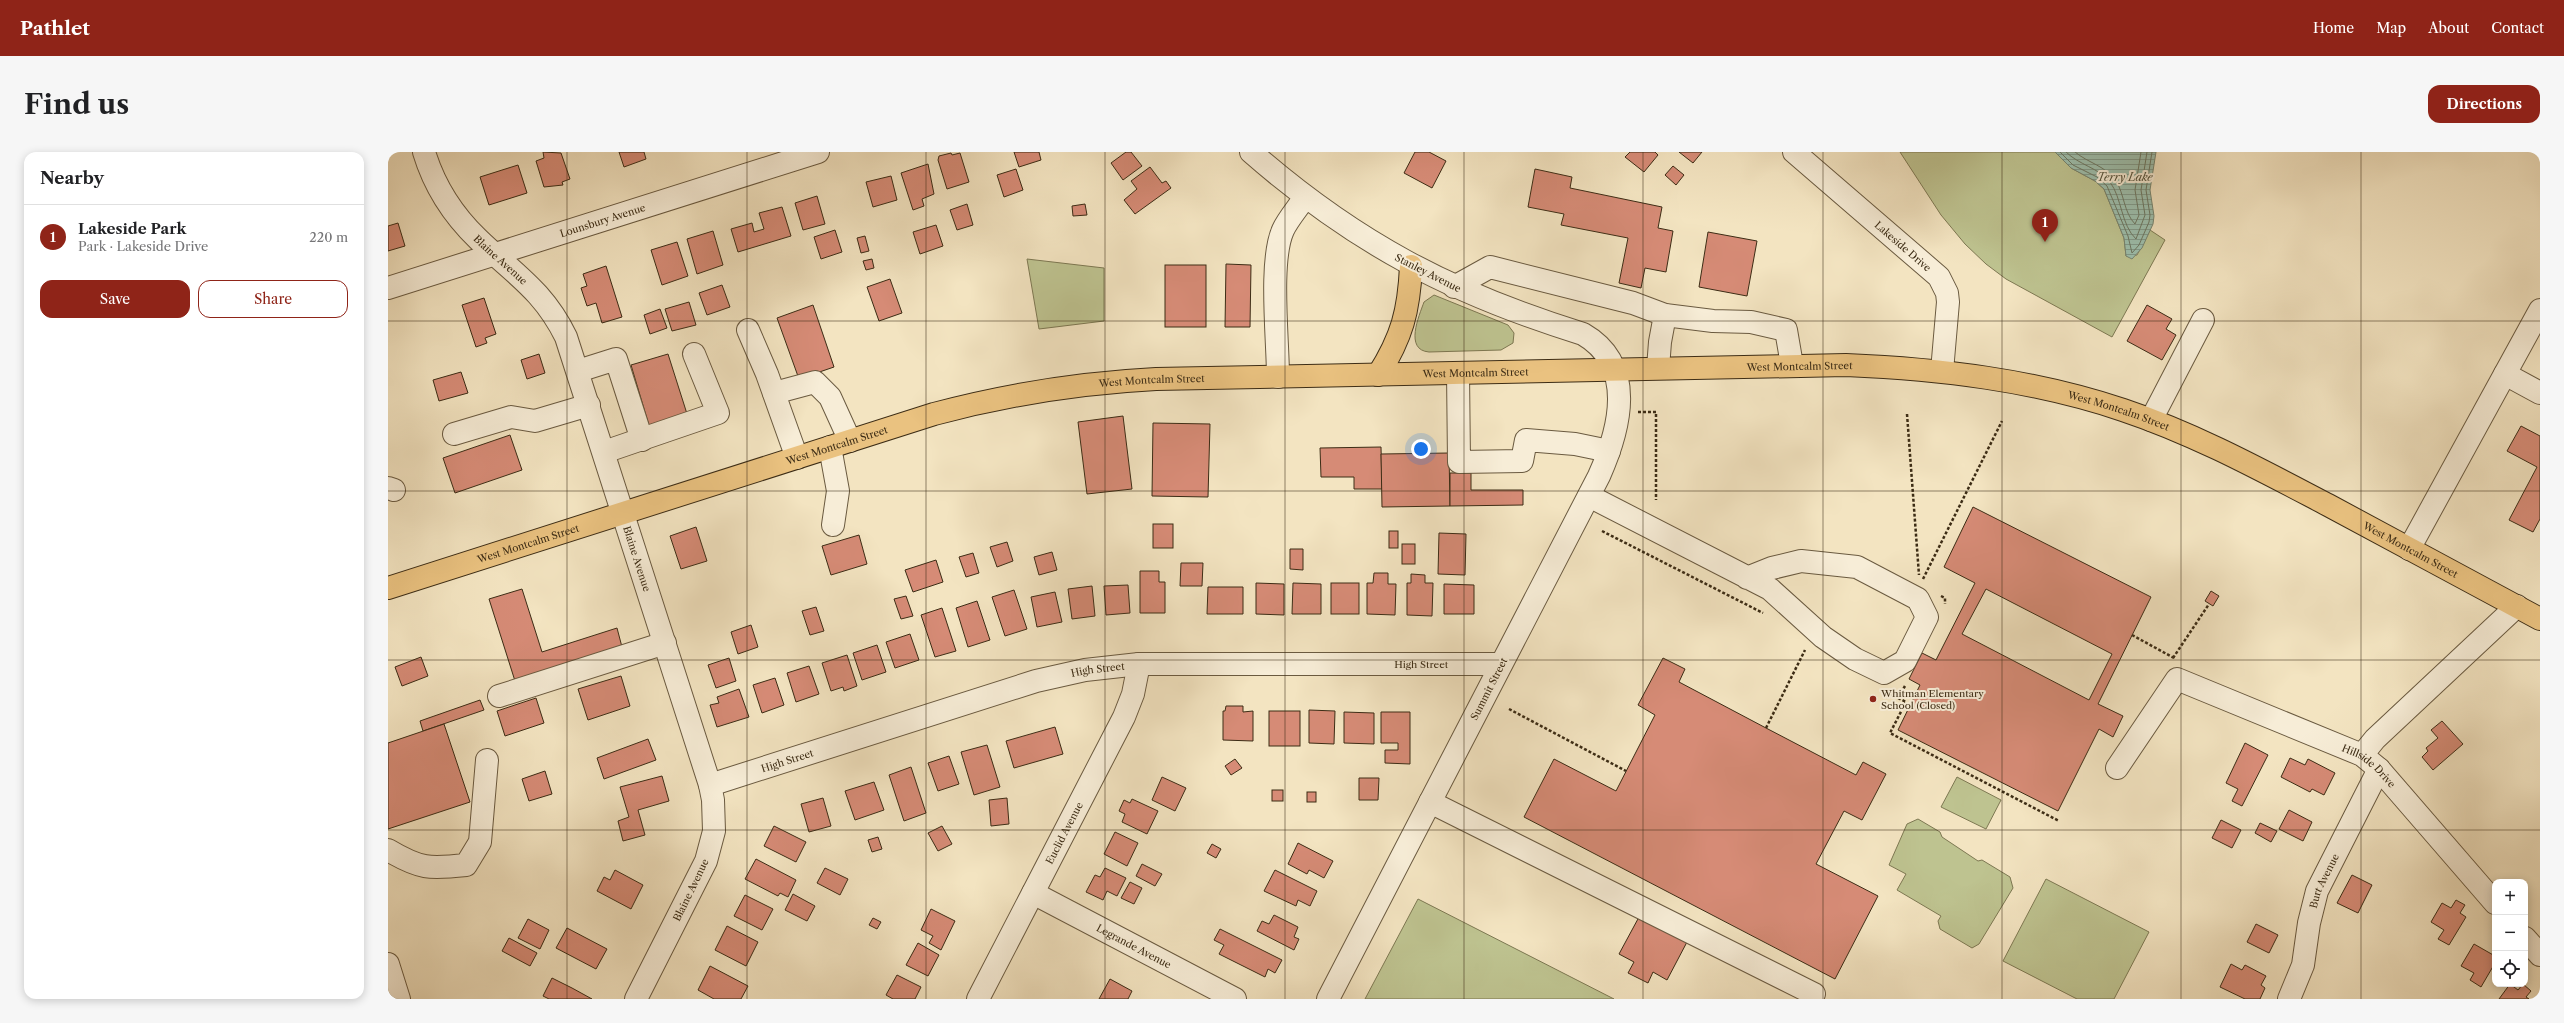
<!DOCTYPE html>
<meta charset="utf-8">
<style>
:root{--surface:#fff;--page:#f6f6f6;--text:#202124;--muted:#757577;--line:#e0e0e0;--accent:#8f2418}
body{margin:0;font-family:"Libre Caslon Text",serif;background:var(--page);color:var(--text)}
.controls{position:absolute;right:12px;bottom:12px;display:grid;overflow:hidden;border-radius:8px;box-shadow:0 2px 10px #0003}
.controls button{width:36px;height:36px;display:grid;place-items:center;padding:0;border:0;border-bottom:1px solid var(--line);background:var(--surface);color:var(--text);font:20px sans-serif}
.you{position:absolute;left:1033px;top:297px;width:14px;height:14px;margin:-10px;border:3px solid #fff;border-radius:50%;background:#1a73e8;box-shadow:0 0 0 6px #1a73e833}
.badge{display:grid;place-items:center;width:26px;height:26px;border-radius:50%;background:var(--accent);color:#fff;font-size:13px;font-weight:700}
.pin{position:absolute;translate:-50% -33px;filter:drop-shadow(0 1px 2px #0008)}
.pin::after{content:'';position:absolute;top:21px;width:14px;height:12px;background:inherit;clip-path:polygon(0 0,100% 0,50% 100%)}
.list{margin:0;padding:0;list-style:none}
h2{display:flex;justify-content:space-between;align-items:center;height:52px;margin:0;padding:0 16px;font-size:17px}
h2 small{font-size:13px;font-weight:400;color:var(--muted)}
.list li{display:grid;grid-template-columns:26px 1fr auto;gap:12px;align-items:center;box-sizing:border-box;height:64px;padding:0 16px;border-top:1px solid var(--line)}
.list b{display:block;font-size:15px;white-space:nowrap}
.list p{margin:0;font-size:13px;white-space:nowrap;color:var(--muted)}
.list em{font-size:13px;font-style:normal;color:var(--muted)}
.actions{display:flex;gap:8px;padding:12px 16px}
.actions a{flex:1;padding:9px 0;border:1px solid var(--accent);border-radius:12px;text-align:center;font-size:14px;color:var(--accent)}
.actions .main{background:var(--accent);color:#fff}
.icon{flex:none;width:22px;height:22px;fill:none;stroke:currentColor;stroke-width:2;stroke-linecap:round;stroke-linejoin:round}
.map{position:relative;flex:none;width:2152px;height:847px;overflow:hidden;border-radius:12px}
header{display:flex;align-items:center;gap:24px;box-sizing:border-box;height:56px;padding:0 20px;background:var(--accent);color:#fff}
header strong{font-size:19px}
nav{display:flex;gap:22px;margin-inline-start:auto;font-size:14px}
.intro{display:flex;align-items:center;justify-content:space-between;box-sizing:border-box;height:96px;padding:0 24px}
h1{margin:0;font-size:28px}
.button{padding:10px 18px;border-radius:12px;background:var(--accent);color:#fff;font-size:14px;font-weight:700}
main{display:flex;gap:24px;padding:0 24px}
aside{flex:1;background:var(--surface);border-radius:12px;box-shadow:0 2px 10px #0003}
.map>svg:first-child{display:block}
.green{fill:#bec390;stroke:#7d7852}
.water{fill:url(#water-rules);stroke:#768470}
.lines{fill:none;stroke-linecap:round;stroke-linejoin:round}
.shore{stroke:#6c7661;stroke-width:1}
.building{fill:#d68b76;stroke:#3c2c15;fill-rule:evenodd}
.minor-casing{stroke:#6a5a40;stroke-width:24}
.major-casing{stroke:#3c2c15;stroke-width:24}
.path{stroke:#3c2c15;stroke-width:2.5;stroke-dasharray:3 2;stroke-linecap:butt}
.minor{stroke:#f7edd7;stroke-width:22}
.major{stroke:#eac280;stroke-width:22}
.grid{fill:none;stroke:#3c2c15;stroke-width:1;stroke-opacity:0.55}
.poi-dot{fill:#8f2418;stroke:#f7edd7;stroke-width:1.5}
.labels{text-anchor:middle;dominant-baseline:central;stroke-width:4;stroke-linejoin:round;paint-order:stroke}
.street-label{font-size:10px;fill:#3c2c15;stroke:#f7edd7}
.poi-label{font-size:10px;fill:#3c2c15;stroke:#f7edd7;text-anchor:start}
.water-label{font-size:11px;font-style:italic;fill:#54513b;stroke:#f7edd7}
</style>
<header>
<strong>Pathlet</strong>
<nav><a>Home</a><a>Map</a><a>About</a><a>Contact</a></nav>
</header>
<div class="intro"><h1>Find us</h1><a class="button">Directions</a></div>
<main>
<aside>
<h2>Nearby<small></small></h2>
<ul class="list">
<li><span class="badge">1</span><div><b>Lakeside Park</b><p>Park · Lakeside Drive</p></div><em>220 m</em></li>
</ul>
<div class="actions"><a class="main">Save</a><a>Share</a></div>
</aside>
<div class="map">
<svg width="2152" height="847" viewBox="0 0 2152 847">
<defs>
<pattern id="water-rules" width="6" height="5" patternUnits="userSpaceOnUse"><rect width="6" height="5" fill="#9dbfad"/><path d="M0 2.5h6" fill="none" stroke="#819b8c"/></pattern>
</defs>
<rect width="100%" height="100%" fill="#f3e4c1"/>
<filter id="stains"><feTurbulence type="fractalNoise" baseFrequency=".005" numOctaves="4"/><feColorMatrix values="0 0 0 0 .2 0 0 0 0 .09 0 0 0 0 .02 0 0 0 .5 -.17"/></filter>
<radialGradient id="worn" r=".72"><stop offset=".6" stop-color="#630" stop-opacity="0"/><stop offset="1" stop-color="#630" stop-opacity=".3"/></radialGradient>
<g class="green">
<path d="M1512 0H1667L1683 16 1707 29 1716 37 1736 86 1738 104 1749 103 1762 78 1777 88 1724 185 1618 127 1598 112 1577 92 1553 63Z"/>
<path d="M639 107 716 116V169L651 177Z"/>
<path d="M1046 143 1120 173 1126 181 1125 191 1113 198 1041 200C1016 198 1031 164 1036 150Z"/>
<path d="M1569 625 1613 648 1598 677 1553 655Z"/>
<path d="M1530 667 1552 680 1554 685 1590 709 1594 708 1622 725 1625 736 1591 792 1584 796 1552 777 1550 769 1553 764 1509 738 1518 722 1501 713 1519 672Z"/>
<path d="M1658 727 1761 780 1726 847H1689L1615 809Z"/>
<path d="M1030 747 1226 847H977Z"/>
</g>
<path class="water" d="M1667 0H1768L1762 38 1766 64 1765 72 1754 96 1744 107 1738 104 1736 86 1716 37 1707 29 1683 16Z"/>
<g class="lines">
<g class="shore">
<path d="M1672 0 1685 13 1709 25 1719 34 1740 84 1744 101 1751 93 1761 70 1762 63 1758 38 1764 0"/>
<path d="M1678 0C1691 13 1711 16 1722 30 1734 46 1733 73 1748 87L1757 63 1753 38 1759 0"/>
<path d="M1687 0C1700 11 1718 14 1728 29 1736 41 1736 61 1747 72L1751 63 1747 38 1753 0"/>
</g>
</g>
<g class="building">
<path d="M155 0 173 1 182 27 174 30 175 33 156 35 148 9 156 6Z"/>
<path d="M231 0H256L258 7 236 15Z"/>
<path d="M626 0H651L653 8 631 15Z"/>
<path d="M738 0H743L754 14 735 28 723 11Z"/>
<path d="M1027 0H1041L1058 9 1044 36 1016 21Z"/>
<path d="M1242 0H1267L1270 3 1256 20 1237 5Z"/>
<path d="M1291 0H1314L1305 11Z"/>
<path d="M563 1 564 3 572 1 581 30 559 37 550 8 551 4Z"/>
<path d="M540 12 546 42 534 47 536 54 525 58 513 21Z"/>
<path d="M130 13 139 41 101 53 92 25Z"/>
<path d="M1285 14 1296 23 1288 33 1277 23Z"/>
<path d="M762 15 774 31 778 29 783 36 747 62 736 48 749 37 743 29Z"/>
<path d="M628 17 635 38 616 45 609 23Z"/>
<path d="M1147 17 1184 25 1182 36 1274 55 1270 76 1285 79 1278 120 1257 116 1253 136 1231 131 1240 86 1173 73 1176 62 1140 55Z"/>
<path d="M503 24 509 48 485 55 478 30Z"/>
<path d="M429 44 437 72 415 78 407 51Z"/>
<path d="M579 52 585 73 569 78 562 58Z"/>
<path d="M697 52 699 63 685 64 684 54Z"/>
<path d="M394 55 403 84 350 100 343 77 364 71 366 80 376 77 371 61Z"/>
<path d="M10 71 17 94 0 99V74Z"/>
<path d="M548 73 555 94 532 102 525 80Z"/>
<path d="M447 78 454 100 433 107 426 85Z"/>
<path d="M325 79 335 113 309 122 299 87Z"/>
<path d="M1320 80 1369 89 1359 144 1311 135Z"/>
<path d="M477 84 481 99 473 101 469 86Z"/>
<path d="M289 90 300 124 274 133 263 98Z"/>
<path d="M484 107 486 116 478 118 475 109Z"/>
<path d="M838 112 863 113 862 175H837Z"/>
<rect x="777" y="113" width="41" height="62"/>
<path d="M218 114 234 165 214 171 208 151 199 154 193 136 199 134 195 122Z"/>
<path d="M502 127 514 161 491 169 479 135Z"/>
<path d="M334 133 342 155 319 163 311 141Z"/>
<path d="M96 146 108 182 97 186 99 191 88 195 74 153Z"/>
<path d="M301 150 308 173 284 179 277 157Z"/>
<path d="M425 153 446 215 411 227 389 166Z"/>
<path d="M1759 153 1784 167 1778 177 1788 183 1774 208 1739 189Z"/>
<path d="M272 157 279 176 262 182 256 163Z"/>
<path d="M151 202 157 221 139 227 133 208Z"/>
<path d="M280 202 300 265 262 277 243 213Z"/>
<path d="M73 220 80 241 51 249 45 228Z"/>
<path d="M735 264 744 337 699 342 690 270Z"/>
<path d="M765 271 822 272 820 345 764 344Z"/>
<path d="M2133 274 2152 284V367L2145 380 2121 368 2149 315 2119 299Z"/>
<path d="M122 283 134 318 67 341 55 306Z"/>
<path d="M993 295 994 337H966V325H933L932 296Z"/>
<path d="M1061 301 1062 354 994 355 993 302Z"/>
<path d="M1062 321H1083V338H1135V353L1062 354Z"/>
<path d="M1585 355 1763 445 1710 552 1735 564 1725 585 1711 577 1670 659 1510 578 1532 533 1521 527 1534 501 1548 508 1587 431 1556 415ZM1598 437 1724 502 1701 548 1574 482Z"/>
<rect x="765" y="372" width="20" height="24"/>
<path d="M308 375 319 409 293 417 282 384Z"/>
<rect x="1001" y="379" width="9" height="17"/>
<path d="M1051 381 1078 382 1077 423 1050 422Z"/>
<path d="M471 383 479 412 443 423 434 394Z"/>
<path d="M619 390 625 409 609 415 602 395Z"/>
<rect x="1014" y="392" width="13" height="20"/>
<path d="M902 397H915V418L902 417Z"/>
<path d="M664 400 669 418 651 423 646 405Z"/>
<path d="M585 401 591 421 578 425 571 405Z"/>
<path d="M548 408 555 430 525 440 517 418Z"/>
<path d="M793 411H815L814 434H792Z"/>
<path d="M752 419H771V430H777V461H752Z"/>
<path d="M986 421H1000V432H1008L1007 463 979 462V431H985Z"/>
<path d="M1023 422 1037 423V431H1045L1044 464 1019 463V431H1023Z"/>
<path d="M868 431 896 432V463L868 462Z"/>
<path d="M905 431 933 432V462H904Z"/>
<rect x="943" y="431" width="28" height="31"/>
<path d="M1056 432 1086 433V462H1056Z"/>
<path d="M740 433 742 461 718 463 716 434Z"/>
<path d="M704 434 707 464 684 467 680 437Z"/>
<path d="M820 435H855V462H819Z"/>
<path d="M134 437 154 500 229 476 234 495 127 529 101 447Z"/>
<path d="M626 438 639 477 617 484 604 445Z"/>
<path d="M1823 439 1831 444 1825 454 1817 449Z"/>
<path d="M667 440 674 470 649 475 643 445Z"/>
<path d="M518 444 525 464 513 467 506 447Z"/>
<path d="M589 449 602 488 580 495 568 456Z"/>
<path d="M428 455 436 479 422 483 414 459Z"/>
<path d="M554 456 568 499 547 505 533 463Z"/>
<path d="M363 473 370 495 350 502 343 480Z"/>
<path d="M522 482 531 508 507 516 498 490Z"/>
<path d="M489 493 498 520 474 528 465 501Z"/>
<path d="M459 503 469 534 456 539 455 535 443 539 434 511Z"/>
<path d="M33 505 40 524 14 534 7 515Z"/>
<path d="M341 506 348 529 328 536 320 513Z"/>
<path d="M1275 506 1297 517 1291 530 1378 576 1468 623 1475 610 1498 622 1474 668 1456 659 1428 712 1490 744 1447 827 1136 665 1166 607 1228 639 1267 563 1250 553Z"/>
<path d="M421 514 431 542 408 550 399 521Z"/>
<path d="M233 524 242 554 200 568 190 537Z"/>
<path d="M387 526 396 553 374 561 365 533Z"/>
<path d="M351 537 361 565 329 575 322 553 331 551 329 545Z"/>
<path d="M148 546 156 571 117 584 109 559Z"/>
<path d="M92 548 96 558 35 579 32 569Z"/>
<path d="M838 554H855V560L865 559V589L835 588V559H837Z"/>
<path d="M921 558 947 559 946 592 921 591Z"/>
<rect x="881" y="559" width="31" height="35"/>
<path d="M956 560 986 561V592L956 591Z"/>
<path d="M993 560H1022V612L997 611V598H1010V591H993Z"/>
<path d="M2054 569 2075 592 2045 618 2034 605 2040 599 2038 596 2050 586 2043 578Z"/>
<path d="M56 572 82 650 0 677V591Z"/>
<path d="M667 575 675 602 626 616 618 589Z"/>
<path d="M260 587 268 608 216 627 209 606Z"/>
<path d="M1857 591 1880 603 1854 654 1844 649 1850 637 1838 631Z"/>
<path d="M599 593 612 635 586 643 573 600Z"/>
<path d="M561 604 571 632 550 639 540 611Z"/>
<path d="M1902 606 1917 613 1920 607 1947 621 1936 643 1924 637 1922 640 1893 625Z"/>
<path d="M847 607 854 616 843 623 837 614Z"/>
<path d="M523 615 538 661 516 669 501 623Z"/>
<path d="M157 619 164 642 141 649 134 627Z"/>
<path d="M274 624 281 649 250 658 257 683 235 689 230 669 241 665 232 635Z"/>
<path d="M774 625 798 636 787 659 764 648Z"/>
<path d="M971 626H991L990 648H971Z"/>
<path d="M486 630 496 658 467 668 457 639Z"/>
<rect x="884" y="638" width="11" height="11"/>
<rect x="919" y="640" width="9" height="10"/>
<path d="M435 646 443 674 421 680 413 652Z"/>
<path d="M619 646 621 672 603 674 601 648Z"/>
<path d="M744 647 770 659 759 682 734 670 737 662 731 659 736 648 742 651Z"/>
<path d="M1901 658 1924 670 1915 689 1891 677Z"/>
<path d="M1833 668 1853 678 1844 696 1824 686Z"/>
<path d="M1872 671 1889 679 1883 690 1867 681Z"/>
<path d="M386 674 418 690 408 710 376 694Z"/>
<path d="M554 674 564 692 550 699 540 681Z"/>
<path d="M727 680 750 691 739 714 716 702Z"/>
<path d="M490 685 494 697 484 700 480 688Z"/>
<path d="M910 691 945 709 936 726 921 718 919 722 900 712Z"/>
<path d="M824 692 833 697 828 706 819 701Z"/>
<path d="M368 707 408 728 400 745 392 741 390 744 357 727Z"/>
<path d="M754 712 774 722 767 734 748 724Z"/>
<path d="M437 716 460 727 452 743 429 731Z"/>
<path d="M717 716 738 726 729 744 719 739 715 748 698 740 707 723 712 725Z"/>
<path d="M227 718 255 733 243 757 209 739 216 725 222 728Z"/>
<path d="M887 718 929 739 922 754 910 748 908 754 876 739Z"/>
<path d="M1964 723 1984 733 1970 761 1949 751Z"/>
<path d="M742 730 754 736 746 752 733 746Z"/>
<path d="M405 742 427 754 419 769 397 758Z"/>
<path d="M357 743 385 757 374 778 346 764Z"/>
<path d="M2068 748 2077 753 2072 761 2078 765 2061 793 2050 787 2056 778 2043 770 2054 751 2063 756Z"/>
<path d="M543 757 567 769 553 798 541 791 545 784 533 778Z"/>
<path d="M886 763 910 775 906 785 911 787 906 798 869 779 874 769 881 772Z"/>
<path d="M1251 765 1299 790 1279 828 1265 820 1260 831 1240 821 1246 810 1231 802Z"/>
<path d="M485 766 493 770 489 777 481 773Z"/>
<path d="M140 767 161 778 152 797 130 786Z"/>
<path d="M1868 772 1890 783 1881 801 1859 790Z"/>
<path d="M339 774 370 790 358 814 327 798Z"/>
<path d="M179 776 219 797 208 817 168 796Z"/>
<path d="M832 777 894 808 887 821 880 817 877 825 831 802 836 793 826 788Z"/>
<path d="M121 786 149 801 142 814 114 799Z"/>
<path d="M530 791 551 803 540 824 518 813Z"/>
<path d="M2086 792 2107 804V811L2093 835 2082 828 2086 821 2073 814Z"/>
<path d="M1843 812 1854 818 1857 813 1878 824 1873 833 1877 836 1872 847H1857L1832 835Z"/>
<path d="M322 814 360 834 353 847H326L310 838Z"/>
<path d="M509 823 533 835 527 847H505L498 843Z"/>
<path d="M164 826 184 836 204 847H161L155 844Z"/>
<path d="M722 827 744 839 740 847H711Z"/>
<path d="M2122 832 2130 838 2135 832 2143 839 2138 845 2141 847H2111Z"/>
</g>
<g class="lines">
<defs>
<g id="minor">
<path id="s1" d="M36 0C46 33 65 63 90 87 126 122 155 138 178 185L322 633 325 648 326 679 318 709 248 847"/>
<path d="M863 0C967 91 1063 141 1195 182 1249 213 1232 277 1211 324L940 847"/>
<path id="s2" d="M1406 0 1551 125 1559 141 1560 150 1554 219"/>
<path d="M1066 135 1102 115 1245 151 1277 163 1325 169 1363 170 1398 178 1404 213"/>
<path id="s3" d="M0 136 430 0"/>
<path d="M360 178 379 222 409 306"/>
<path d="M1270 216 1272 190 1277 163"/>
<path d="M190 219 228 207 254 288"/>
<path d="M1070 221 1071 310 1134 309 1138 288 1187 292 1221 299"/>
<path d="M2117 222 2152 241"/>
<path d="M890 225C890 188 881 109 895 78 900 67 910 56 917 45"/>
<path d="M386 241 427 230 442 245 462 289"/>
<path d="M1763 268 1815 168"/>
<path d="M66 282 123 265 147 269 201 253"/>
<path d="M442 295 450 339 445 373"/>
<path d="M216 300 330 261 306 202"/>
<path d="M0 336 6 338"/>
<path d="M1201 344 1382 437 1435 485 1467 507 1496 521 1517 509 1539 465 1530 447 1469 415 1413 409 1384 416 1359 426"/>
<path d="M2021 397 2152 158"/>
<path d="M111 544 277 491"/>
<path d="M1974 603 1987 587 2129 454"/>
<path id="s4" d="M1729 616 1789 527 1974 603 1991 617 2107 751"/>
<path id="s5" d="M322 633 648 529 697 518 751 512H1113"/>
<path d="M1042 650 1426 842"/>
<path d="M0 698C32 717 41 717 78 713L92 690 99 608"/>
<path id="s6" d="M645 741 847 847"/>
<path d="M2137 786 2152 803"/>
<path d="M0 812 11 847"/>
<path id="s7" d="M590 847 736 565 745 542 751 512"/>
<path id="s8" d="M1901 847 1915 813 1921 771 1929 739 1991 617"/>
</g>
<g id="major">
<path d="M990 223C1014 185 1021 159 1023 114"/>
<path id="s9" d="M0 436 546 262C621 242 690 231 768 227L1458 213C1553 217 1645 228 1735 258 1807 282 1873 318 1940 353 2011 391 2081 429 2152 467"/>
</g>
</defs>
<use href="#minor" class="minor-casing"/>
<use href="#major" class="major-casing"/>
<g class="path">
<path d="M1250 260H1268V348"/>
<path d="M1519 262 1531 423"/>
<path d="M1214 379 1375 461"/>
<path d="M1535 427 1614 269"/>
<path d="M1553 444 1557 446V452"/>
<path d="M1744 483 1786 506"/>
<path d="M1785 506 1821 452"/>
<path d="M1502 542 1510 546 1517 534"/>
<path d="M1510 546 1518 550 1502 581 1671 669"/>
<path d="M1121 557 1238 619"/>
<path d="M1378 576 1417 498"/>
</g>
<use href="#minor" class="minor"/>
<use href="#major" class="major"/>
</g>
<path class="grid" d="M179 0V847M359 0V847M538 0V847M717 0V847M897 0V847M1076 0V847M1255 0V847M1435 0V847M1614 0V847M1793 0V847M1973 0V847M0 169H2152M0 339H2152M0 508H2152M0 678H2152"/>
<circle class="poi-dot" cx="1485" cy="547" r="4"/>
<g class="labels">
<g class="street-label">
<text stroke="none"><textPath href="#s3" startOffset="225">Lounsbury Avenue</textPath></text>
<text stroke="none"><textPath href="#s2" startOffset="144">Lakeside Drive</textPath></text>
<text stroke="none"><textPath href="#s1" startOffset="134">Blaine Avenue</textPath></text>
<text transform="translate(1040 121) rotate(27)">Stanley Avenue</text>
<text stroke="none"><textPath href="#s9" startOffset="1442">West Montcalm Street</textPath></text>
<text stroke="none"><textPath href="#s9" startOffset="1118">West Montcalm Street</textPath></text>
<text stroke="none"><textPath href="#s9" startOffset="794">West Montcalm Street</textPath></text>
<text stroke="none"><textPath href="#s9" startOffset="1766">West Montcalm Street</textPath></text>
<text stroke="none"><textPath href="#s9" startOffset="471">West Montcalm Street</textPath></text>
<text stroke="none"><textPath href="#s9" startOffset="147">West Montcalm Street</textPath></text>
<text stroke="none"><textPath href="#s9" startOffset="2090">West Montcalm Street</textPath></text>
<text stroke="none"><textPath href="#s1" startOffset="469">Blaine Avenue</textPath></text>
<text stroke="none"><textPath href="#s5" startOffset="729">High Street</textPath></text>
<text stroke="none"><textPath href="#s5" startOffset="405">High Street</textPath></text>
<text transform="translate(1101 537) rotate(-63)">Summit Street</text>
<text stroke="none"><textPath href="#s5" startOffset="81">High Street</textPath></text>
<text stroke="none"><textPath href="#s4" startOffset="319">Hillside Drive</textPath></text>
<text stroke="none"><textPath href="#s7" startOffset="187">Euclid Avenue</textPath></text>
<text stroke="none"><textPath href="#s8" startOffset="124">Burt Avenue</textPath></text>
<text transform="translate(303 738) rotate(-64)">Blaine Avenue</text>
<text stroke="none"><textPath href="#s6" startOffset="114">Legrande Avenue</textPath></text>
</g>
<g class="poi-label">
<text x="1493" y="541">Whitman Elementary<tspan x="1493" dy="12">School (Closed)</tspan></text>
</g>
<g class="water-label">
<text x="1737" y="25">Terry Lake</text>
</g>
</g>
<rect width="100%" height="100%" filter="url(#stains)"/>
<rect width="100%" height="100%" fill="url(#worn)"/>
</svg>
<div class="controls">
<button>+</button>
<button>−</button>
<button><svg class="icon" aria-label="locate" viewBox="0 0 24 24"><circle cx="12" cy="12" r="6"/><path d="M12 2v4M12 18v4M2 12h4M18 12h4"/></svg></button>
</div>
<div class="you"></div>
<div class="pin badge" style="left:1657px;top:90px">1</div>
</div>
</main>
